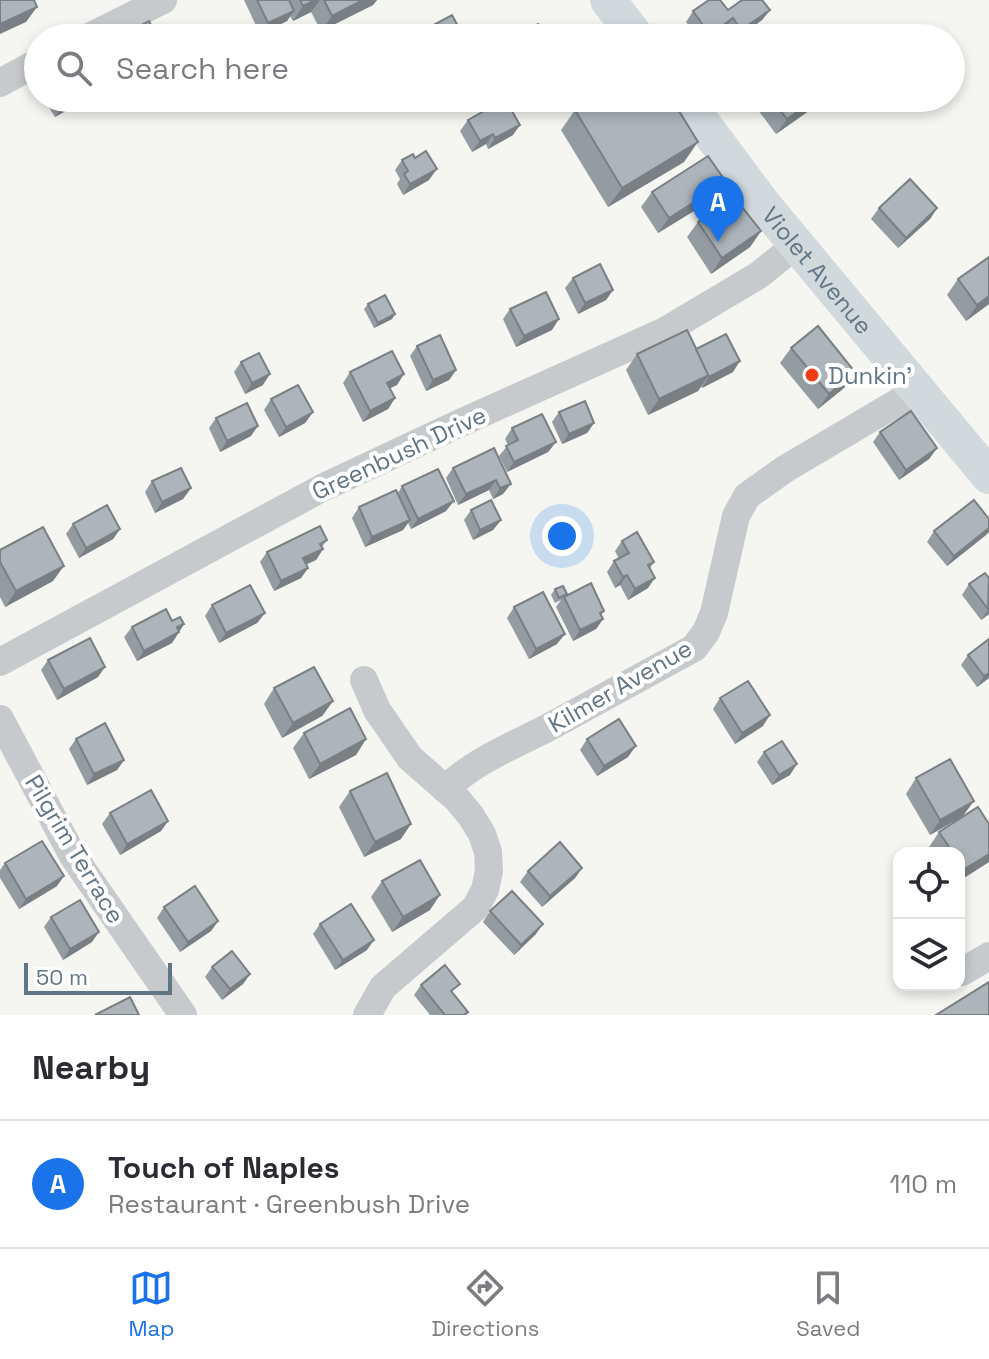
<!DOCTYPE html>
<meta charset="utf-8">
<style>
:root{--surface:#fff;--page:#f7f7f7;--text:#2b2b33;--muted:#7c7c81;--line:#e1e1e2;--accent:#1a73e8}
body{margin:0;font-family:"Space Grotesk",sans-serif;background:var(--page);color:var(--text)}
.controls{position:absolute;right:24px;bottom:24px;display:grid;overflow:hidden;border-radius:16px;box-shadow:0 4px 12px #0003}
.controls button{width:72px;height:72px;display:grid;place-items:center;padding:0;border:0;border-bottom:2px solid var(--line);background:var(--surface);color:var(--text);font:40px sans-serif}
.scale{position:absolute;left:24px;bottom:20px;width:148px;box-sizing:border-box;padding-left:8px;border:4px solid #617685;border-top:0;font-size:22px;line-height:28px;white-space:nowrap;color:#617685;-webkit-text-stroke:6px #fff;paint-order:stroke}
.you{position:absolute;left:562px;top:536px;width:28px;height:28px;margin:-20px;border:6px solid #fff;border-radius:50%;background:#1a73e8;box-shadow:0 0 0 12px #1a73e833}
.badge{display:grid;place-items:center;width:52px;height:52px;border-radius:50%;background:var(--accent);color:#fff;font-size:26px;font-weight:700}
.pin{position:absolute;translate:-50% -66px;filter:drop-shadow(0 2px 4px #0008)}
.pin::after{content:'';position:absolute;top:42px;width:28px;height:24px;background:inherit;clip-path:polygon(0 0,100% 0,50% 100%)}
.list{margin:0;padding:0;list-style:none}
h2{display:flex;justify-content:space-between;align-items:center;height:104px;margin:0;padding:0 32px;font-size:34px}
h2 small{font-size:26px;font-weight:400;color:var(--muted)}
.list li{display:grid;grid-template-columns:52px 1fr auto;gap:24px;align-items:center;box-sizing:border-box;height:128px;padding:0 32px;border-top:2px solid var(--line)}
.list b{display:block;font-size:30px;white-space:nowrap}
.list p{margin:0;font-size:26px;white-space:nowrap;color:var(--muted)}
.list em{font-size:26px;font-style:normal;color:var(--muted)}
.icon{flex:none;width:44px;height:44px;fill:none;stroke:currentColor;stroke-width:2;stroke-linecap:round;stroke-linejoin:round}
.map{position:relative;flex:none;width:989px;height:1015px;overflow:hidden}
.search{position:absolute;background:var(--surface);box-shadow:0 4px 12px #0003;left:24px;right:24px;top:24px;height:88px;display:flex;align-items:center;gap:20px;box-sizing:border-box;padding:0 28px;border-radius:44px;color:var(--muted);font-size:30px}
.sheet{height:232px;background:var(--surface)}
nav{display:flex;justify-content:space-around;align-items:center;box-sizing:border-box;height:112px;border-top:2px solid var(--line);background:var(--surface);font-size:22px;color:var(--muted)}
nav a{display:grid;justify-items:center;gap:4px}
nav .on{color:var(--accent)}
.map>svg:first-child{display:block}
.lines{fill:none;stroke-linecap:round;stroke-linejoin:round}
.minor{stroke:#c7cacd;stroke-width:28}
.major{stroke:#d2d9dd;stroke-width:36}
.wall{fill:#959ca1}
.shaded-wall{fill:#797f83}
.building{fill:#adb5bb;stroke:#797f83;stroke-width:2}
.poi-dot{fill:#f23d13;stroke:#fff;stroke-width:3}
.labels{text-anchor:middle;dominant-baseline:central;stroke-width:8;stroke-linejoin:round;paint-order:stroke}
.street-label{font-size:24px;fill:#617685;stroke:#fff}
.poi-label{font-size:24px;fill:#617685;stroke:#fff;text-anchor:start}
</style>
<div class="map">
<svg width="989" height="1015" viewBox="0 0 989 1015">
<rect width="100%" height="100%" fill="#f5f5f1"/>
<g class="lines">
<g class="minor">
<path d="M87 38 163 0"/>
<path d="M0 83 38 62"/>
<path d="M0 662 322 488 456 425 665 331 759 275 796 245"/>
<path d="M364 680 377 710 410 758 457 799 471 816 482 834 488 852 489 871 485 890 475 908 383 987 367 1015"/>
<path d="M0 719 73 856 183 1015"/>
<path d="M445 789C477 759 513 746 551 726 599 700 647 674 694 648L706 632 714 613 736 516 747 496 785 469 917 391"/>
<path d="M962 972 989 956"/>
</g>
<g class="major">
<path d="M608 0 637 38"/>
<path id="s1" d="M684 98 762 203 989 476"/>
</g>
</g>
<g class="wall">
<path d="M244 0H377L373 5 321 31 311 12 293 21 290 16 287 21 260 34Z"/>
<path d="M728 10H770L762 20 738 38H732L725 28 712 38H698L686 22 693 11Z"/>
<path d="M430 27 455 38H422Z"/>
<path d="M43 98H85L83 101 55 117Z"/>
<path d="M749 98H823L820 103 776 134Z"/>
<path d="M606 107 684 162 608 207 561 130 575 110Z"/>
<path d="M468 120 513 135 488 149 486 144 472 152 460 131Z"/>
<path d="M402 160 429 180 403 195 397 184 400 179 395 170Z"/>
<path d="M652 192 715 198 658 233 641 207Z"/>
<path d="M879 208H937L930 219 898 248 871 219Z"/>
<path d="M698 222 761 231 750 247 711 274 687 237Z"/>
<path d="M989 257V304L966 321 947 295 958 279Z"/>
<path d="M573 278 613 290 606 300 578 314 565 288Z"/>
<path d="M368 304 395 314 392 319 374 328 364 309Z"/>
<path d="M510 309 552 330 516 347 503 319Z"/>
<path d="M417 346 456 370 449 380 426 391 410 356Z"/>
<path d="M791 348 844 388 818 409 780 363Z"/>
<path d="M696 349 733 372 702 388 701 386 698 391 648 415 626 370 637 354Z"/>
<path d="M241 362 263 385 245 394 234 372Z"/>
<path d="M350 372 397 385 390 388 395 398 388 409 363 422 343 383Z"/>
<path d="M271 399 313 412 305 423 279 437 264 410Z"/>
<path d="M559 412 594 423 587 433 562 444 552 422Z"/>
<path d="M216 418 251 436 220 452 209 428Z"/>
<path d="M512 428 556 442 548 452 507 472 499 456 508 445 505 439Z"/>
<path d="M880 432 937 448 929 459 899 480 873 442Z"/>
<path d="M494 448 503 494 493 499 489 490 458 505 446 478 453 468Z"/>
<path d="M152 481 191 488 183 499 155 513 145 492Z"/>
<path d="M402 486 446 511 411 529 408 523 403 530 365 547 352 518 359 507 398 493Z"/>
<path d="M471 510 501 520 493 530 473 540 464 520Z"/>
<path d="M73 524 120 529 113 539 79 558 66 534Z"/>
<path d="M934 531 986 535 947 566 927 542Z"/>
<path d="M327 540 322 547 323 549 316 560 306 564 308 568 301 578 274 591 260 562 267 552Z"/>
<path d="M622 541 654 562 650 568 648 588 628 600 620 585 615 588 607 572 614 561 619 559 615 551Z"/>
<path d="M0 550 53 581 5 607 0 597Z"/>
<path d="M985 573 989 614 981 620 962 595 969 584Z"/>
<path d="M555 589 567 594 565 596 604 611 601 615 603 619 596 629 573 641 556 607 561 600 555 603 551 595Z"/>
<path d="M212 605 265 613 257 623 219 643 205 616Z"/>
<path d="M514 607 557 644 529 659 507 618Z"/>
<path d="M172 621 184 624 172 643 137 661 124 637 132 627Z"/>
<path d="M968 655 989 678 977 687 961 665Z"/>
<path d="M48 660 98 677 57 700 41 670Z"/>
<path d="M274 688 333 701 322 716 282 738 264 704Z"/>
<path d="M720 698 763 726 735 744 713 709Z"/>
<path d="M304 733 366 739 356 755 309 779 293 748Z"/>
<path d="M76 739 124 760 117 770 87 785 69 749Z"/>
<path d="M587 739 628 757 597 776 580 750Z"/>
<path d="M764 752 790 775 772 785 757 762Z"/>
<path d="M916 778 963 816 930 835 906 794Z"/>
<path d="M350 791 401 839 364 857 339 807Z"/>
<path d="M110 813 168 821 161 831 120 855 102 824Z"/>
<path d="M989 824V862L959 881V853H932L929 847 939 832Z"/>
<path d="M5 863 57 886 19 909 0 878V870Z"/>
<path d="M582 868 575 878 542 907 520 882 528 871Z"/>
<path d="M382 881 430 910 392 932 371 897Z"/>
<path d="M164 907 218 921 211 931 180 952 157 918Z"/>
<path d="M490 911 536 934 514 955 483 922Z"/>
<path d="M51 917 92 942 63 960 44 927Z"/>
<path d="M320 924 367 950 335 970 313 934Z"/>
<path d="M212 967 250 974 243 984 222 1000 205 977Z"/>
<path d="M421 985 453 993 466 1015H430L414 995Z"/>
</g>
<g class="shaded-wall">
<path d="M315 0H320L311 12 293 21 303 6Z"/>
<path d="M363 0H377L373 5 321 31 332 16Z"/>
<path d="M37 7 26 22 0 34V24Z"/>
<path d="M770 10 762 20 738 38H736L741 30Z"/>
<path d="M294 11 287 21 260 34 268 23Z"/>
<path d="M733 18 725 28 712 38H707L710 35Z"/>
<path d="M460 30 455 38H446Z"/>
<path d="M77 98H85L83 101 55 117 62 107Z"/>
<path d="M816 98H823L820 103 776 134 787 119Z"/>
<path d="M520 125 513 135 488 149 495 138Z"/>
<path d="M493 134 486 144 472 152 480 141Z"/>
<path d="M698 142 684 162 608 207 622 188Z"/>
<path d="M437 169 429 180 403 195 410 184Z"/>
<path d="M726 182 715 198 658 233 669 218Z"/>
<path d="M937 208 930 219 898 248 906 238Z"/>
<path d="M761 231 750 247 711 274 722 258Z"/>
<path d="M613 290 606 300 578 314 585 303Z"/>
<path d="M989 296V304L966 321 977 305Z"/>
<path d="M395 314 392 319 374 328 378 323Z"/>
<path d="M559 319 552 330 516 347 524 336Z"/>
<path d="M740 361 733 372 702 388 709 377Z"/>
<path d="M456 370 449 380 426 391 433 380Z"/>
<path d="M855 372 844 388 818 409 829 394Z"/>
<path d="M270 374 263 385 245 394 252 383Z"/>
<path d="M404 374 397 385 380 393 387 383Z"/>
<path d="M709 375 698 391 648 415 659 399Z"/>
<path d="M395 398 388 409 363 422 370 411Z"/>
<path d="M313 412 305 423 279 437 286 427Z"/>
<path d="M594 423 587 433 562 444 569 434Z"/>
<path d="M258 426 251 436 220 452 227 441Z"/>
<path d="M556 442 548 452 507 472 514 462Z"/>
<path d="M937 448 929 459 899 480 906 470Z"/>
<path d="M496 480 489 490 458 505 466 494Z"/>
<path d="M511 484 503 494 493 499 500 488Z"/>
<path d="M191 488 183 499 155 513 162 502Z"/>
<path d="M454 501 446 511 411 529 418 519Z"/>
<path d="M410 520 403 530 365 547 372 537Z"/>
<path d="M501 520 493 530 473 540 480 530Z"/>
<path d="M989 528V532L986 535 947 566 954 556Z"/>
<path d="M120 529 113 539 79 558 86 548Z"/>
<path d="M323 549 316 560 296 569 303 558Z"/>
<path d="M64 566 53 581 5 607 16 591Z"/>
<path d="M308 568 301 578 274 591 281 581Z"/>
<path d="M627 575 620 585 615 588 623 577Z"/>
<path d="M655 578 648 588 628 600 635 589Z"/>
<path d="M989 609V614L981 620Z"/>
<path d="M265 613 257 623 219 643 226 633Z"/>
<path d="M603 619 596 629 573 641 580 630Z"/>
<path d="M184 624 172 643 137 661 144 651Z"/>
<path d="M565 634 557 644 529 659 536 649Z"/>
<path d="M105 667 98 677 57 700 64 689Z"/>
<path d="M989 673V678L977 687 984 676Z"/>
<path d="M333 701 322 716 282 738 293 723Z"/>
<path d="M770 715 763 726 735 744 742 733Z"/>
<path d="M366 739 356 755 309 779 320 764Z"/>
<path d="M636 746 628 757 597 776 604 766Z"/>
<path d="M124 760 117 770 87 785 94 774Z"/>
<path d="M797 764 790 775 772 785 779 775Z"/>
<path d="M974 801 963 816 930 835 940 820Z"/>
<path d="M168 821 161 831 120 855 127 844Z"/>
<path d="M411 824 401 839 364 857 375 842Z"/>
<path d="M989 854V862L959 881V876L963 870Z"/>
<path d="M582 868 575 878 542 907 550 896Z"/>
<path d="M64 876 57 886 19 909 26 899Z"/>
<path d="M440 895 430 910 392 932 403 917Z"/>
<path d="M218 921 211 931 180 952 188 942Z"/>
<path d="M543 924 536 934 514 955 521 945Z"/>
<path d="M99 932 92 942 63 960 70 949Z"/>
<path d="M374 940 367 950 335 970 343 960Z"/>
<path d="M250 974 243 984 222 1000 230 989Z"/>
</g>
<g class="building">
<path d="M0 0H34L37 7 0 24Z"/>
<path d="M257 0H289L294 11 268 23Z"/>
<path d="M300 0H315L303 6Z"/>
<path d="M324 0H363L332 16Z"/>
<path d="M709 0H720L728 10 742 0H762L770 10 741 30 733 18 710 35 693 11Z"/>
<path d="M452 15 460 30 446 38H436L430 27Z"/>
<path d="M149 21 157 38H124L122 35Z"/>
<path d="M538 24 546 38H512Z"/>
<path d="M57 98H77L62 107Z"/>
<path d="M594 98H600L606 107 621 98H671L698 142 622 188 575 110Z"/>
<path d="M771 98H816L787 119Z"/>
<path d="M505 99 520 125 495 138 493 134 480 141 468 120Z"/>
<path d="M426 151 437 169 410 184 404 174 408 171 402 160 413 154 415 158Z"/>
<path d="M708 156 726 182 669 218 652 192Z"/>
<path d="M910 179 937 208 906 238 879 208Z"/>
<path d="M735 198 761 231 722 258 698 222Z"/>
<path d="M989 257V296L977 305 958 279Z"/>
<path d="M600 264 613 290 585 303 573 278Z"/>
<path d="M546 292 559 319 524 336 510 309Z"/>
<path d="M385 295 395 314 378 323 368 304Z"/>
<path d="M818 326 855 372 829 394 791 348Z"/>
<path d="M687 330 709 375 659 399 637 354Z"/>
<path d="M726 334 740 361 709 377 696 349Z"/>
<path d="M440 335 456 370 433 380 417 346Z"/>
<path d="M392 351 404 374 387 383 395 398 370 411 350 372Z"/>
<path d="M259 353 270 374 252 383 241 362Z"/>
<path d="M298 385 313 412 286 427 271 399Z"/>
<path d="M585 401 594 423 569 434 559 412Z"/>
<path d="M247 403 258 426 227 441 216 418Z"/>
<path d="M911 411 937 448 906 470 880 432Z"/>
<path d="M542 414 556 442 514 462 506 446 518 440 512 428Z"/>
<path d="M494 448 511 484 500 488 496 480 466 494 453 468Z"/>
<path d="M181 468 191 488 162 502 152 481Z"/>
<path d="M438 469 454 501 418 519 402 486Z"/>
<path d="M396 490 410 520 372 537 359 507Z"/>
<path d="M491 500 501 520 480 530 471 510Z"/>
<path d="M974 500 989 519V528L954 556 934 531Z"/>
<path d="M107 505 120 529 86 548 73 524Z"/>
<path d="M320 526 327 540 320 544 323 549 303 558 308 568 281 581 267 552Z"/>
<path d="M43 527 64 566 16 591 0 562V550Z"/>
<path d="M637 532 654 562 648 565 655 578 635 589 627 575 623 577 614 561 629 553 622 541Z"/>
<path d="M985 573 989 578 988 609 969 584Z"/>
<path d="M591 583 604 611 600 613 603 619 580 630 564 597Z"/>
<path d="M250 585 265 613 226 633 212 605Z"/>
<path d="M563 586 567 594 559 598 555 589Z"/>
<path d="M543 592 565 634 536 649 514 607Z"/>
<path d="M166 609 172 621 180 617 184 624 177 627 179 632 144 651 132 627Z"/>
<path d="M90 638 105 667 64 689 48 660Z"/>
<path d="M989 639V673L984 676 968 655Z"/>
<path d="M314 667 333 701 293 723 274 688Z"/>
<path d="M748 681 770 715 742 733 720 698Z"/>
<path d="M350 708 366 739 320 764 304 733Z"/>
<path d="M619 719 636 746 604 766 587 739Z"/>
<path d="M105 723 124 760 94 774 76 739Z"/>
<path d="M782 741 797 764 779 775 764 752Z"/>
<path d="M950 759 974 801 940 820 916 778Z"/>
<path d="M387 773 411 824 375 842 350 791Z"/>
<path d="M151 790 168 821 127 844 110 813Z"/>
<path d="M978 807 989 824V854L963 870 959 863V853H953L939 832Z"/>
<path d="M42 841 64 876 26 899 5 863Z"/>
<path d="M560 842 582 868 550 896 528 871Z"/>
<path d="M420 860 440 895 403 917 382 881Z"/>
<path d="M195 886 218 921 188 942 164 907Z"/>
<path d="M512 891 543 924 521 945 490 911Z"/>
<path d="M80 900 99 932 70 949 51 917Z"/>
<path d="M351 904 374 940 343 960 320 924Z"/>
<path d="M232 951 250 974 230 989 212 967Z"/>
<path d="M445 965 460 984 451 991 468 1012 464 1015H445L421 985Z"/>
<path d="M989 982V1015H936Z"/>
<path d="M130 997 139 1015H95Z"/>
</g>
<circle class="poi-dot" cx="812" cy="375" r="8"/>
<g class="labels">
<g class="street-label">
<text stroke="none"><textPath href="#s1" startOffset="218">Violet Avenue</textPath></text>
<text transform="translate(399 453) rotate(-25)">Greenbush Drive</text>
<text transform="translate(620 686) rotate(-30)">Kilmer Avenue</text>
<text transform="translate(75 849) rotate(59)">Pilgrim Terrace</text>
</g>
<g class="poi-label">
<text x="828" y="375">Dunkin'</text>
</g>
</g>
</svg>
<div class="controls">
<button><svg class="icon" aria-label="locate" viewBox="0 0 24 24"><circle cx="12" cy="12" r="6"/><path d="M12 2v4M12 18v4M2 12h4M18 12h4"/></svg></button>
<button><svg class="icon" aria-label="layers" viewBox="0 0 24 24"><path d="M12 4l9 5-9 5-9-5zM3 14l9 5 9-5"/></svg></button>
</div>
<div class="scale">50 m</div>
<div class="you"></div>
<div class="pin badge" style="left:718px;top:242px">A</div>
<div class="search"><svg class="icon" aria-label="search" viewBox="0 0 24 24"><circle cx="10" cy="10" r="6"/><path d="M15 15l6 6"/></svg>Search here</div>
</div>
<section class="sheet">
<h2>Nearby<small></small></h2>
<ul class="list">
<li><span class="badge">A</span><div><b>Touch of Naples</b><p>Restaurant · Greenbush Drive</p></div><em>110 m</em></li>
</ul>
</section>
<nav>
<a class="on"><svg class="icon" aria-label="map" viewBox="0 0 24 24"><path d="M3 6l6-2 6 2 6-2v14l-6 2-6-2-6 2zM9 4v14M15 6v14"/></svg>Map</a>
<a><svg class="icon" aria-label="directions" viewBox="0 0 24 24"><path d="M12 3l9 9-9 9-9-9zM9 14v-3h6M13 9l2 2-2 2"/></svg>Directions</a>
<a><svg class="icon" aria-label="saved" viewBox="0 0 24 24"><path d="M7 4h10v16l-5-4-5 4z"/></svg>Saved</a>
</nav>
